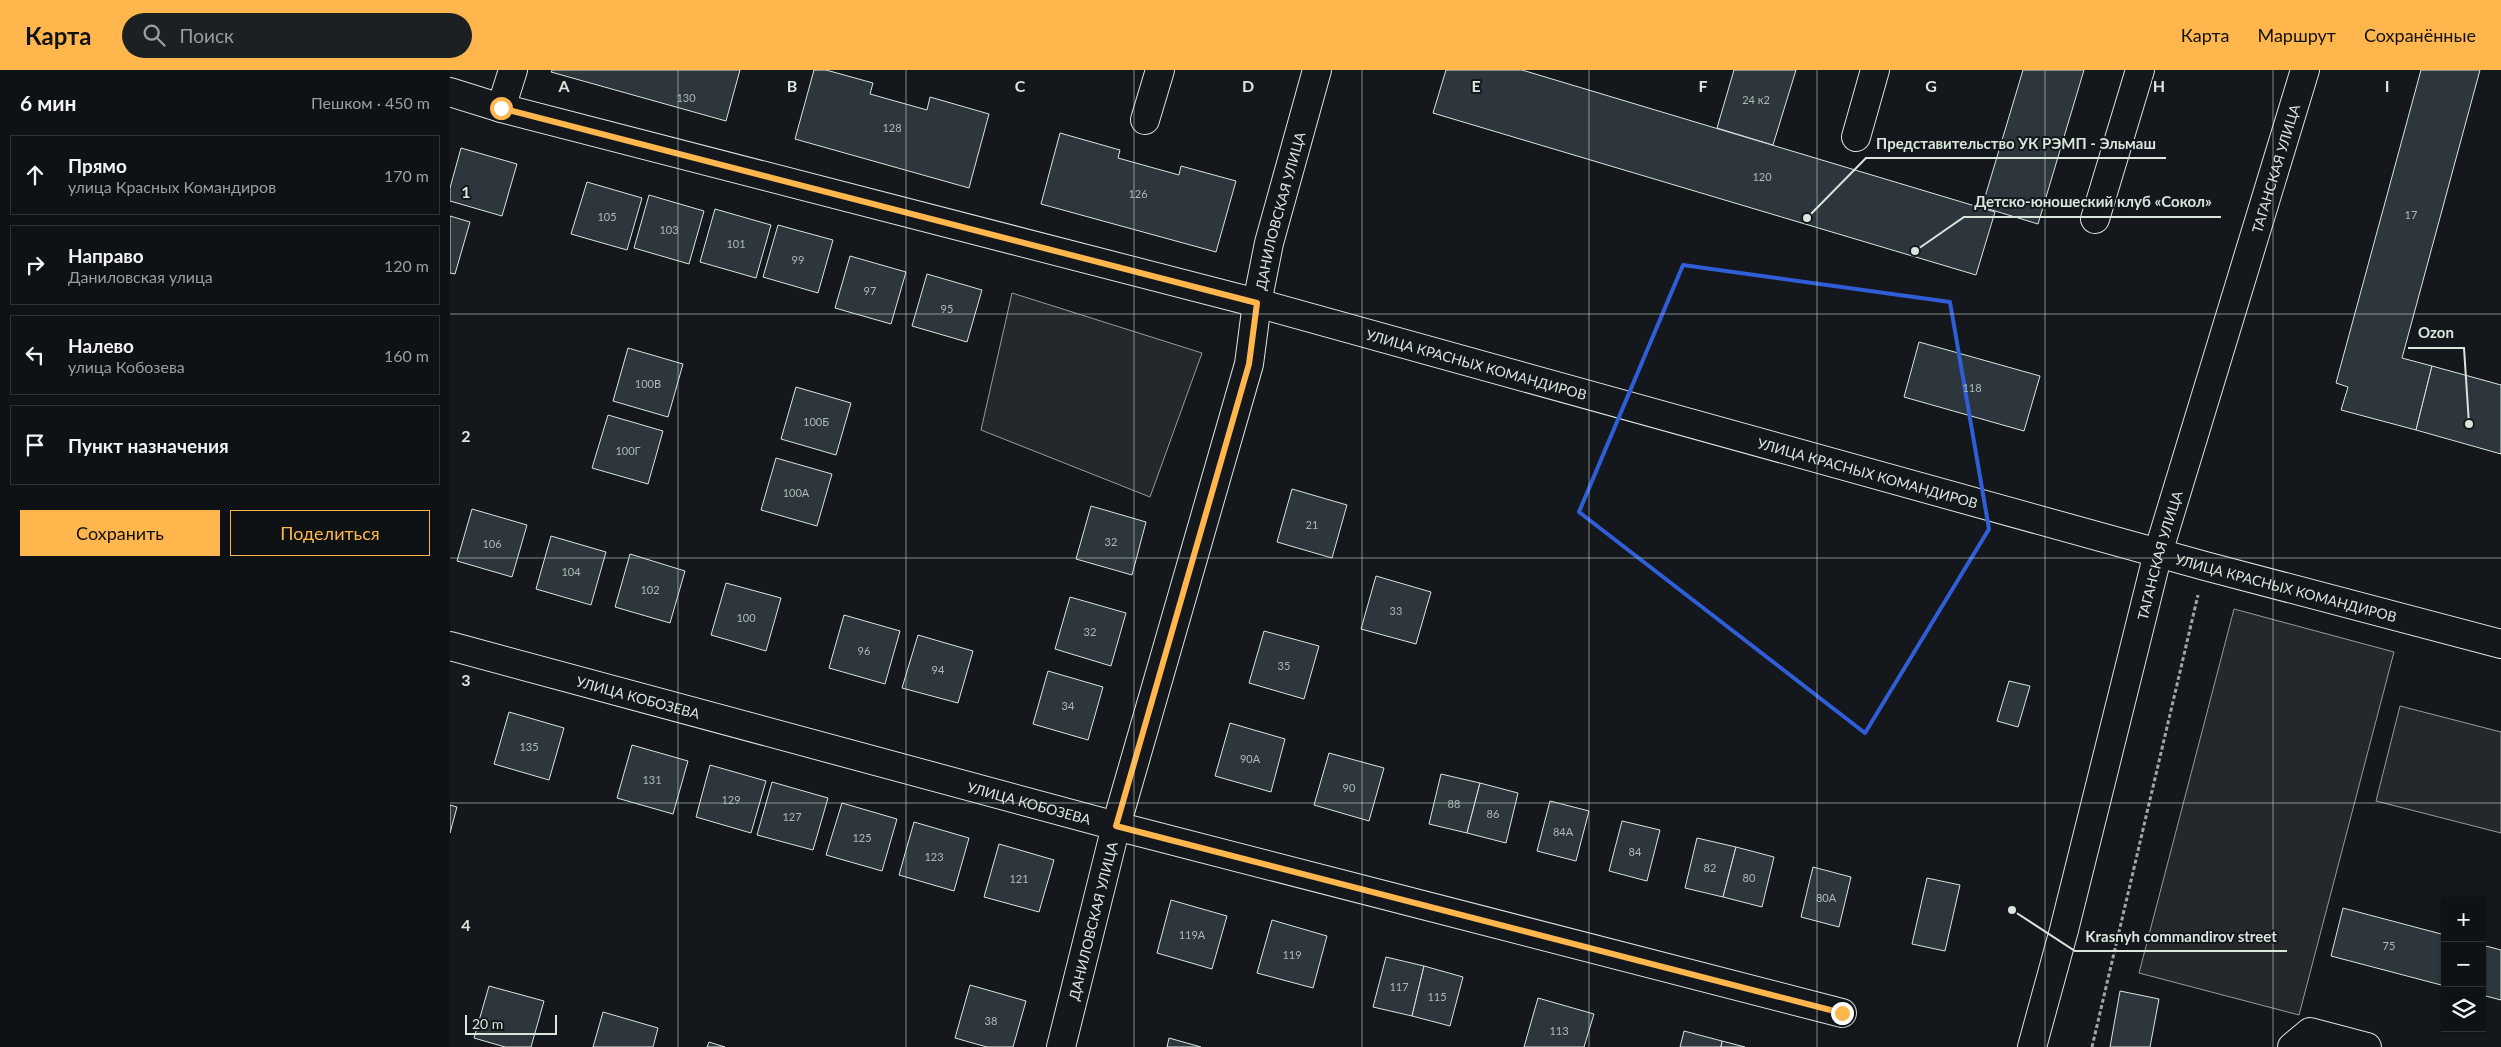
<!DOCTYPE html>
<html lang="ru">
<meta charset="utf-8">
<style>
:root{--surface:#0f1215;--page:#1d2022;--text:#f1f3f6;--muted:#9b9ea0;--line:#2f3234;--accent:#ffb74d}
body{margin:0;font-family:Lato,sans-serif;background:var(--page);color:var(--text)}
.controls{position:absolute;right:15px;bottom:15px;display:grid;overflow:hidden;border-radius:0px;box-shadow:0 1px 4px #0004}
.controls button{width:45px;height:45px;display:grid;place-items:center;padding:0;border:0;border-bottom:1px solid var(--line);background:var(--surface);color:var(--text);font:25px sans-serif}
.scale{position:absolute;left:15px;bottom:12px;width:92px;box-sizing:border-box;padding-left:5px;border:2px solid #d8e6dc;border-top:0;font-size:14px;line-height:18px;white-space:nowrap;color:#d8e6dc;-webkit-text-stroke:4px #14181c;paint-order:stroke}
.stop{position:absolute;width:15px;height:15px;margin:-11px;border:4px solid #ffb74d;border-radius:50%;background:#fff}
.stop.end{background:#ffb74d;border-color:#fff;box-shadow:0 1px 5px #0008}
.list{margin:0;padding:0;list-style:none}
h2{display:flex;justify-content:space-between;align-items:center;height:65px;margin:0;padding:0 20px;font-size:21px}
h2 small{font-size:16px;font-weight:400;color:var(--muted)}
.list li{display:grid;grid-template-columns:32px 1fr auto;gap:15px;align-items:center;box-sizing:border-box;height:80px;margin:0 10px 10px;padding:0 10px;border:1px solid var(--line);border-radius:0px}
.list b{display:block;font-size:19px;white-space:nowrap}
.list p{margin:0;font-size:16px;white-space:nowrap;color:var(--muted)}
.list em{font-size:16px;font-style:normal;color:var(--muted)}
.actions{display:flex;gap:10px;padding:15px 20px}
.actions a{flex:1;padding:11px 0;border:1px solid var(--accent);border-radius:0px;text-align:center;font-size:18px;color:var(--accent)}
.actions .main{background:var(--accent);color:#111}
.icon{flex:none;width:28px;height:28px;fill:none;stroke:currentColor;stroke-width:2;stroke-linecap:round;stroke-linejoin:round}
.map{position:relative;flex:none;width:2051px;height:977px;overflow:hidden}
header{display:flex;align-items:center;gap:30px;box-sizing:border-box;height:70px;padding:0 25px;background:var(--accent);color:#111}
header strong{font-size:24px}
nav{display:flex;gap:28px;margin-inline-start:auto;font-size:18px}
.search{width:350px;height:45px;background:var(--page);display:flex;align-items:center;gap:12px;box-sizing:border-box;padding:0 18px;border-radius:28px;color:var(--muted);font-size:19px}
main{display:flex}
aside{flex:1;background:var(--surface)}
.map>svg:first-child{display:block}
.parking{fill:#24282b;stroke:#939e99}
.building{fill:#2c363c;stroke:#d8e6dc}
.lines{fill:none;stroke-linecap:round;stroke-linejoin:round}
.minor-casing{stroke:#d8e6dc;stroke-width:30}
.major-casing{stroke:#d8e6dc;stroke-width:30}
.path{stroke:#9da8a2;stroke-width:3;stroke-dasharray:4 2.5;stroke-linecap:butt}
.minor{stroke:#14181c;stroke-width:28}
.major{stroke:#14181c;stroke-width:28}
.route{stroke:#ffb74d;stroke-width:6}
.marked{fill:none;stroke:#305dd8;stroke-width:4;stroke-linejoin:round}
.grid{fill:none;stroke:#d8e6dc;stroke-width:1;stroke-opacity:0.55}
.labels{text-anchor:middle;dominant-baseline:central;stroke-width:4;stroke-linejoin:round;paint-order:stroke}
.number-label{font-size:11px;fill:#adbab4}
.street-label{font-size:14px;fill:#d8e6dc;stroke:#14181c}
.grid-label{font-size:16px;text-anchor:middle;font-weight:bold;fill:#d8e6dc;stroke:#14181c;stroke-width:4;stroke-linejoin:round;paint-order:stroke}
.leader{fill:none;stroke:#d8e6dc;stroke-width:2}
.callout-dot{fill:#d8e6dc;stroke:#14181c;stroke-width:2}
.callout-label{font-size:15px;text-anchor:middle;font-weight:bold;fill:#d8e6dc;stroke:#14181c;stroke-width:4;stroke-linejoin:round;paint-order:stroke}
</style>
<header>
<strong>Карта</strong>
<div class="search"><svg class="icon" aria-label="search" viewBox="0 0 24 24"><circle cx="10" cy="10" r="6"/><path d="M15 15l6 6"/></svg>Поиск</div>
<nav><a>Карта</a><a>Маршрут</a><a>Сохранённые</a></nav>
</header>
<main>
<aside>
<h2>6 мин<small>Пешком · 450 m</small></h2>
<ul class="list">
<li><svg class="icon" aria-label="ahead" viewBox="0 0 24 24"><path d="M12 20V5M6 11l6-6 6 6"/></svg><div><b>Прямо</b><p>улица Красных Командиров</p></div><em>170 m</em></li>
<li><svg class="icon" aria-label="right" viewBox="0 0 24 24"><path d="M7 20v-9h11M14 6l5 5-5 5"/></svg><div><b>Направо</b><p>Даниловская улица</p></div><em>120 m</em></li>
<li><svg class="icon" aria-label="left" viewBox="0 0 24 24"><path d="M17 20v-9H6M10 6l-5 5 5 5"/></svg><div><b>Налево</b><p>улица Кобозева</p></div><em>160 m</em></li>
<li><svg class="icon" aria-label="arrive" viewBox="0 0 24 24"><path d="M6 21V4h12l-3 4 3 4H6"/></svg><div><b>Пункт назначения</b></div></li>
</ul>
<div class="actions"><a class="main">Сохранить</a><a>Поделиться</a></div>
</aside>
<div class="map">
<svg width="2051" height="977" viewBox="0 0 2051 977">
<rect width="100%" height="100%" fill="#14181c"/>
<g class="parking">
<path d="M562 223 752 283 700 427 531 360Z"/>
<path d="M1784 539 1944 582 1849 945 1689 903Z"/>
<path d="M1950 636 2051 662V763L1926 731Z"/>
</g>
<g class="building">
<path d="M102 0H290L276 51 101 2Z"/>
<path d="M364 0H376L423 13 420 24 477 40 480 27 539 44 519 118 345 69Z"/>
<path d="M996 0H1072L1545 142 1526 205 983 43Z"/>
<path d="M1284 0H1346L1323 75 1267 58Z"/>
<path d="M1573 0H1634L1588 154 1532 137Z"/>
<path d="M1971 0H2030L1952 288 1982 296 1966 360 1891 340 1898 317 1886 313Z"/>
<path d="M610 63 670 80 668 88 729 105 731 96 786 111 766 182 591 134Z"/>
<path d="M11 78 67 94 52 146 0 131V118Z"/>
<path d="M137 112 192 128 177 180 121 164Z"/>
<path d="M199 125 254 141 239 194 184 178Z"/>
<path d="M265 139 321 155 306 208 250 192Z"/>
<path d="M0 146 20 152 5 204 0 203Z"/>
<path d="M328 155 383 170 368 223 313 207Z"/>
<path d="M400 186 456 202 441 254 385 238Z"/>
<path d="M477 204 532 220 517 272 462 256Z"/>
<path d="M1469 272 1590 306 1574 361 1454 327Z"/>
<path d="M178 278 233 294 218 347 163 331Z"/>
<path d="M1982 296 2051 315V384L1966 360Z"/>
<path d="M346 317 401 333 386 385 331 369Z"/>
<path d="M158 345 213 361 198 414 142 398Z"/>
<path d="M326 388 382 404 367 456 311 440Z"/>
<path d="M842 419 897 435 882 488 827 472Z"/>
<path d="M641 436 696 452 682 505 626 489Z"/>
<path d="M22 439 77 455 62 507 7 491Z"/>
<path d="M101 466 156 482 141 535 86 519Z"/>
<path d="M180 484 235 501 220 553 165 537Z"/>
<path d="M926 506 981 522 966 574 911 559Z"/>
<path d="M276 513 331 528 316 581 261 565Z"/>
<path d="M620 527 676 543 661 596 605 579Z"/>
<path d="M394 545 450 561 435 614 379 598Z"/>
<path d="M814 561 869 576 854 629 799 613Z"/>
<path d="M468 565 523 581 508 633 452 618Z"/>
<path d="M598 601 653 617 638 670 583 654Z"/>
<path d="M1559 611 1580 616 1568 657 1547 651Z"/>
<path d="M59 642 114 658 99 710 44 694Z"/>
<path d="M780 653 835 669 821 722 765 706Z"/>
<path d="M182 675 238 691 223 744 167 728Z"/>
<path d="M879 683 934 698 919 751 864 735Z"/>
<path d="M260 695 316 711 301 763 246 747Z"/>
<path d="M991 704 1030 713 1017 763 979 754Z"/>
<path d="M322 712 378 728 363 780 307 765Z"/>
<path d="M1030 713 1068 723 1056 773 1017 763Z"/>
<path d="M1100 731 1139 741 1126 791 1087 781Z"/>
<path d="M392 733 447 749 432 801 376 785Z"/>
<path d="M0 735 7 737 0 763Z"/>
<path d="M1172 751 1210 760 1197 811 1159 801Z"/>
<path d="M464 752 519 768 504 821 449 805Z"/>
<path d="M1247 768 1286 777 1273 827 1235 818Z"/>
<path d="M549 774 604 790 589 842 534 827Z"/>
<path d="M1286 777 1324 787 1312 837 1273 827Z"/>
<path d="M1363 797 1401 807 1389 857 1351 847Z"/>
<path d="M1477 808 1510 815 1495 881 1462 874Z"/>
<path d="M721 830 777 846 762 899 707 883Z"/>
<path d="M1893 838 1995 865V916L1881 886Z"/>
<path d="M822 850 877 866 863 918 807 903Z"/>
<path d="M2032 875 2051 880V930L2032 925Z"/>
<path d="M936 887 974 896 962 946 923 937Z"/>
<path d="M974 896 1013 907 1000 956 962 946Z"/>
<path d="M520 915 576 931 563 977H537L505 968Z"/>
<path d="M39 916 94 931 81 977H55L24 968Z"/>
<path d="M1670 921 1709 929 1700 977H1660Z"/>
<path d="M1088 928 1144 944 1134 977H1074Z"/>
<path d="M153 942 208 958 203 977H143Z"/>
<path d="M1234 961 1272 971 1271 977H1230Z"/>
<path d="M719 968 751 977H717Z"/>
<path d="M1272 971 1295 977H1271Z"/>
<path d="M259 972 275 977H257Z"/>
</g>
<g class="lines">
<defs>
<g id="minor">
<path id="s1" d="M0 22 51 38 807 233 1755 496 2051 574"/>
<path d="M51 38 63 0"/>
<path d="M695 50 710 0"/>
<path d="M1406 67 1425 0"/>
<path d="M1645 149 1690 0"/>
<path id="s2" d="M0 576 666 756 1392 943"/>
<path id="s3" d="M611 977 666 756 799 294 807 233 819 173 867 0"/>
<path d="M1842 977 1860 962 1917 977"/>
</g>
<g id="major">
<path id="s4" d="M1582 977 1614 860 1708 483 1855 0"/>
</g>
</defs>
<use href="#minor" class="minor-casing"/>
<use href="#major" class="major-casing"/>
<path class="path" d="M1642 977 1748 525"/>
<use href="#minor" class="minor"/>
<use href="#major" class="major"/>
</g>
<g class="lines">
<path class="route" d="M51 38 807 233 799 294 666 756 1392 943"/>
</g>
<path class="marked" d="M1233 195 1500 232 1539 459 1415 663 1129 442Z"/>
<path class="grid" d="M228 0V977M456 0V977M684 0V977M912 0V977M1139 0V977M1367 0V977M1595 0V977M1823 0V977M0 244H2051M0 488H2051M0 733H2051"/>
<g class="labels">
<g class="number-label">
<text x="236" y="27">130</text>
<text x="1306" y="29">24 к2</text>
<text x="442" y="57">128</text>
<text x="1312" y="106">120</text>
<text x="688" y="123">126</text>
<text x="1961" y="144">17</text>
<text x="157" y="146">105</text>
<text x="219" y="159">103</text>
<text x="286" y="173">101</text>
<text x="348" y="189">99</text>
<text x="420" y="220">97</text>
<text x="497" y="238">95</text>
<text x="198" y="313">100В</text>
<text x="1522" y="317">118</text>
<text x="366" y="351">100Б</text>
<text x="178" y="380">100Г</text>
<text x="346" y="422">100А</text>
<text x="862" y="454">21</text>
<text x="661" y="471">32</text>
<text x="42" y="473">106</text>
<text x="121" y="501">104</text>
<text x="200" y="519">102</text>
<text x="946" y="540">33</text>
<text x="296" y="547">100</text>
<text x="640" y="561">32</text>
<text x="414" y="580">96</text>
<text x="834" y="595">35</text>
<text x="488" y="599">94</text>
<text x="618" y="635">34</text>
<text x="79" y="676">135</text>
<text x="800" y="688">90А</text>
<text x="202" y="709">131</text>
<text x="899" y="717">90</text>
<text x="281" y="729">129</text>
<text x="1004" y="733">88</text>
<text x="1043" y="743">86</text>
<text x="342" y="746">127</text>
<text x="1113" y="761">84А</text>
<text x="412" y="767">125</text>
<text x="1185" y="781">84</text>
<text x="484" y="786">123</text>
<text x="1260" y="797">82</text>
<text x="1299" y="807">80</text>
<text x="569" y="808">121</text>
<text x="1376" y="827">80А</text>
<text x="742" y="864">119А</text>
<text x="1939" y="875">75</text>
<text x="842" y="884">119</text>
<text x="949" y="916">117</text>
<text x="987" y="926">115</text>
<text x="541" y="950">38</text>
<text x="1109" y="960">113</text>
</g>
<g class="street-label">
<text stroke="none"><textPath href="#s4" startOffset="912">ТАГАНСКАЯ УЛИЦА</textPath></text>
<text stroke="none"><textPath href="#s3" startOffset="865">ДАНИЛОВСКАЯ УЛИЦА</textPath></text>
<text stroke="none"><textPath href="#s1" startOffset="1062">УЛИЦА КРАСНЫХ КОМАНДИРОВ</textPath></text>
<text stroke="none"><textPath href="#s1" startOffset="1468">УЛИЦА КРАСНЫХ КОМАНДИРОВ</textPath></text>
<text stroke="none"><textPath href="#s4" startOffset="508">ТАГАНСКАЯ УЛИЦА</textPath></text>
<text stroke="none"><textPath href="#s1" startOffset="1902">УЛИЦА КРАСНЫХ КОМАНДИРОВ</textPath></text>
<text stroke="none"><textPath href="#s2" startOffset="195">УЛИЦА КОБОЗЕВА</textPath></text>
<text stroke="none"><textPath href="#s2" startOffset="600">УЛИЦА КОБОЗЕВА</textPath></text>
<text stroke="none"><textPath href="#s3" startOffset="130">ДАНИЛОВСКАЯ УЛИЦА</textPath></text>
</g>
</g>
<g class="grid-label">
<text x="114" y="22">A</text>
<text x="342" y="22">B</text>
<text x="570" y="22">C</text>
<text x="798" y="22">D</text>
<text x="1026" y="22">E</text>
<text x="1253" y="22">F</text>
<text x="1481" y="22">G</text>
<text x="1709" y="22">H</text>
<text x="1937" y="22">I</text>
<text x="16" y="128">1</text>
<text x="16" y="372">2</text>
<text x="16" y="616">3</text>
<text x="16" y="861">4</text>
</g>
<path class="leader" d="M1357 148L1416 88H1716M1465 181L1514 147H1771M2019 354L2014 278H1958M1562 840L1625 881H1837"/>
<g class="callout-dot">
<circle cx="1357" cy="148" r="5"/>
<circle cx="1465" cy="181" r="5"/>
<circle cx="2019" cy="354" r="5"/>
<circle cx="1562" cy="840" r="5"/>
</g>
<g class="callout-label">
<text x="1566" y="79">Представительство УК РЭМП - Эльмаш</text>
<text x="1643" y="137">Детско-юношеский клуб «Сокол»</text>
<text x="1986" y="268">Ozon</text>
<text x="1731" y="872">Krasnyh commandirov street</text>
</g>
</svg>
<div class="controls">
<button>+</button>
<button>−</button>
<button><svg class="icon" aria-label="layers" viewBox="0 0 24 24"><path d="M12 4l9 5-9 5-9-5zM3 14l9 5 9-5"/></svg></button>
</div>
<div class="scale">20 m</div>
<div class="stop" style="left:51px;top:38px"></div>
<div class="stop end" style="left:1392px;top:943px"></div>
</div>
</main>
